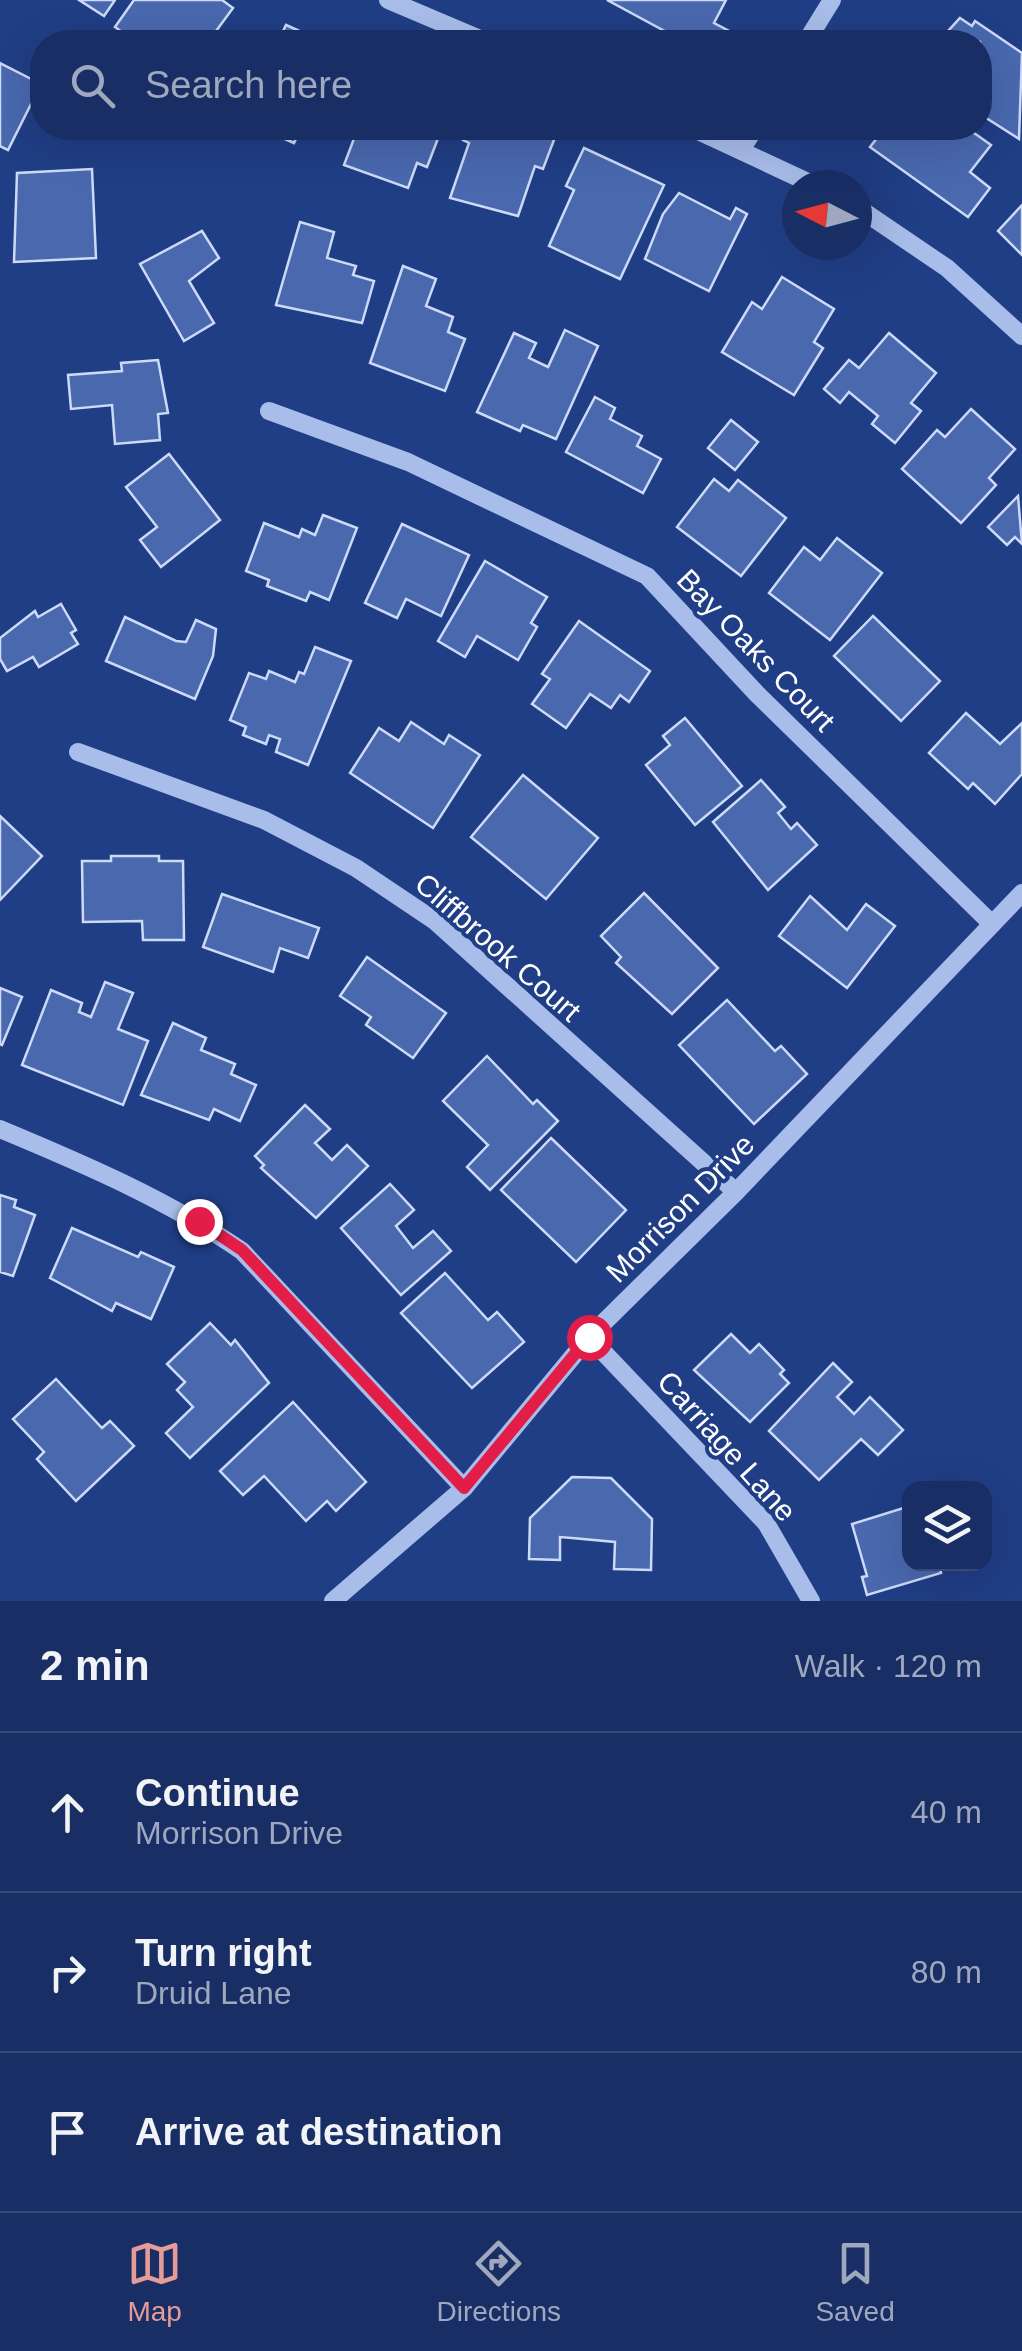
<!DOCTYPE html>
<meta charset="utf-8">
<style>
:root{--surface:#182e64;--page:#21366a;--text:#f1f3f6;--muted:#9fa8bf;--line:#364a78;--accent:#e69b98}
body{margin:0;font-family:Arial,sans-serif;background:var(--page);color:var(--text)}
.controls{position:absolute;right:30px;bottom:30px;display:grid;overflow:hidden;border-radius:20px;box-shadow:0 10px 40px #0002}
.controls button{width:90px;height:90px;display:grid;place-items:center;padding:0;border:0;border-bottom:2px solid var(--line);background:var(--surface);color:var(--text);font:50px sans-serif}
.compass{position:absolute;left:782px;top:170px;width:90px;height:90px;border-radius:50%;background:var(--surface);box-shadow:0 10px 40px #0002;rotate:276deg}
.stop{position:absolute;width:30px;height:30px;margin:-22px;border:8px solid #e11d48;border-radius:50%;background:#fff}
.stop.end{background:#e11d48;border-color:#fff;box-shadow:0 2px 10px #0008}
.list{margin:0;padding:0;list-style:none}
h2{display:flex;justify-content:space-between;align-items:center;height:130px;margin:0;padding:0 40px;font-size:42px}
h2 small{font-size:32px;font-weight:400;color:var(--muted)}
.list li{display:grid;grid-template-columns:65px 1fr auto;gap:30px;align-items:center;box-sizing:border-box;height:160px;padding:0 40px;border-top:2px solid var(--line)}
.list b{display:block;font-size:38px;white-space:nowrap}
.list p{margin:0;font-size:32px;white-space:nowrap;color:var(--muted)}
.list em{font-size:32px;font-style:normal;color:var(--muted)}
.icon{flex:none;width:55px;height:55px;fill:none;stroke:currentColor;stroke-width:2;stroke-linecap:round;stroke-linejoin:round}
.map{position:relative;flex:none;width:1022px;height:1601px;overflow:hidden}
.search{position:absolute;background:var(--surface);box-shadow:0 10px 40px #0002;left:30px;right:30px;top:30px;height:110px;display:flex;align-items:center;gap:25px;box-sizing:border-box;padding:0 35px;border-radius:40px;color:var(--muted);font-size:38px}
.sheet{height:610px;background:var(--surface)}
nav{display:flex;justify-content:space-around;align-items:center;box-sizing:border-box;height:140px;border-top:2px solid var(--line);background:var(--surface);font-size:28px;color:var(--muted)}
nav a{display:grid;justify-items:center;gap:5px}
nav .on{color:var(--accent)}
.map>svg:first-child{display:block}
.building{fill:#4968ae;stroke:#cddaf7;stroke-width:2.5}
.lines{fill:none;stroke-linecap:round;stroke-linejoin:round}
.minor{stroke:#a9bdea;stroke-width:18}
.route{stroke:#e11d48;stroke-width:12}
.labels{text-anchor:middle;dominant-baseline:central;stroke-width:8;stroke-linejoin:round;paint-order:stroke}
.street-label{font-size:30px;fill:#fff;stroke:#203e85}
</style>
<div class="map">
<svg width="1022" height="1601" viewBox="0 0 1022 1601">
<rect width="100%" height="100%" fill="#203e85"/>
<g class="building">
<path d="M79 0H115L104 16Z"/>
<path d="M134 0H222L233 8 208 42H161L147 33 136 42 115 27Z"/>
<path d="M607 0H726L714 23 735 34 730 42H685Z"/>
<path d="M960 18 972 26 975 21 1022 53 1019 139 980 114V42H938Z"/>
<path d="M286 25 324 42H278Z"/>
<path d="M0 63 41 84 8 150 0 146Z"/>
<path d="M260 128H301L294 143Z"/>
<path d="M347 128H442L427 167 417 163 408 188 344 165 355 136 345 133Z"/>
<path d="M467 128H544L557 132 543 169 535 166 518 216 450 198 469 143 463 140Z"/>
<path d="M885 128H967L991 145 970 172 990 188 968 217 870 147Z"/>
<path d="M584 148 664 185 620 279 549 246 574 190 566 186Z"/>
<path d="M92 169 96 258 14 262 17 173Z"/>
<path d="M679 193 730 219 736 208 747 214 709 291 645 259 663 214Z"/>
<path d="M1022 205V255L998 231Z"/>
<path d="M300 222 334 232 327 258 356 266 353 275 374 281 362 323 276 305Z"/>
<path d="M202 231 219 258 189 281 214 323 184 341 140 264Z"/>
<path d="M403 266 436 279 426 306 453 317 448 332 465 339 445 391 370 363Z"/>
<path d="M782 277 834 309 814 342 823 348 794 395 722 352 752 302 762 309Z"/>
<path d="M565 330 598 346 556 439 523 425 520 431 477 412 514 333 536 343 529 358 548 367Z"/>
<path d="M889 333 936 373 911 403 921 411 895 443 872 424 878 416 849 392 840 403 824 389 849 360 859 368Z"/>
<path d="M158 360 168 413 158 414 160 440 115 444 112 405 71 409 68 375 122 371 121 363Z"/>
<path d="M595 397 615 408 610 419 642 436 637 446 661 459 643 493 566 452Z"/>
<path d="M971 409 1015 449 989 478 996 485 961 523 902 469 937 430 945 437Z"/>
<path d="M731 420 758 442 735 470 708 448Z"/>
<path d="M169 454 220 520 161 567 140 540 157 527 126 487Z"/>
<path d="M714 479 729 491 738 480 786 518 741 576 677 527Z"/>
<path d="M1018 496 1022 544 1015 537 1007 545 988 527Z"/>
<path d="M323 515 357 528 329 600 310 592 306 601 267 586 269 580 246 571 264 523 299 537 302 529 315 535Z"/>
<path d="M402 524 469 555 441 616 406 599 397 618 365 603Z"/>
<path d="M837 538 882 573 830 640 769 593 804 547 820 560Z"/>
<path d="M485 561 547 597 531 623 537 627 518 660 477 636 465 657 438 641Z"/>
<path d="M61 604 76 630 71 633 78 644 39 667 33 657 7 671 0 659V638L35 611 38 617Z"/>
<path d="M873 616 940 681 901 721 834 656Z"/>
<path d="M125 617 176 641 186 642 196 620 216 629 213 656 195 699 106 661Z"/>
<path d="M579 621 650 671 629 702 620 695 611 708 590 694 566 728 532 704 550 679 542 674Z"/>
<path d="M315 647 351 661 308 765 276 752 280 739 269 735 266 744 243 735 246 727 230 720 249 673 266 679 269 671 295 682 299 672 304 674Z"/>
<path d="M966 713 1000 744 1022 723V774L995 804 973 783 968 789 929 753Z"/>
<path d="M685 718 742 786 695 825 646 765 670 745 663 736Z"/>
<path d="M411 722 444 744 449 735 480 755 433 828 350 773 379 728 399 741Z"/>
<path d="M523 775 598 838 546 899 471 837Z"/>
<path d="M761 780 785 807 778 813 791 829 797 823 817 845 768 890 713 822Z"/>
<path d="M0 816 42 856 0 900Z"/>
<path d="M111 856H159V861H183L184 940H143L142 921 83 922 82 861H111Z"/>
<path d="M644 893 718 968 672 1014 616 963 621 957 601 936Z"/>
<path d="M222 894 319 928 308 958 280 948 273 972 203 947Z"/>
<path d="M810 896 847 930 866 904 895 926 847 988 779 936Z"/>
<path d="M367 957 446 1013 413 1058 366 1025 371 1017 340 996Z"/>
<path d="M105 982 133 993 118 1029 148 1041 123 1105 22 1065 51 990 82 1003 79 1012 91 1017Z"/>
<path d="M0 988 22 997 2 1045 0 1044Z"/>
<path d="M727 1000 775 1051 781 1046 807 1074 754 1124 679 1045Z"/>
<path d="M173 1023 206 1038 201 1050 235 1064 231 1074 256 1085 240 1121 214 1109 209 1120 141 1095Z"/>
<path d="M487 1056 533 1104 537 1100 558 1121 490 1190 467 1167 488 1145 443 1101Z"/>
<path d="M305 1105 330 1129 315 1143 332 1160 347 1145 368 1166 316 1218 261 1168 264 1165 255 1156Z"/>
<path d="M551 1138 626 1210 576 1262 501 1190Z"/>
<path d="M390 1184 414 1210 396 1226 413 1248 433 1231 451 1251 401 1295 341 1228Z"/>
<path d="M0 1195 16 1200 14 1207 35 1215 13 1276 0 1272Z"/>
<path d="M72 1228 138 1257 141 1252 174 1267 151 1319 116 1303 112 1311 50 1278Z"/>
<path d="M445 1273 488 1320 497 1312 524 1342 472 1388 401 1313Z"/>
<path d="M210 1323 231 1345 235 1340 269 1383 190 1458 166 1433 193 1407 177 1390 185 1382 167 1364Z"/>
<path d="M731 1334 750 1353 759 1344 784 1370 780 1374 789 1383 750 1422 694 1370Z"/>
<path d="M833 1363 852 1382 837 1397 854 1414 870 1397 903 1430 878 1455 861 1439 819 1480 769 1431Z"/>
<path d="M56 1379 102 1428 110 1421 134 1446 76 1501 37 1459 44 1452 13 1419Z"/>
<path d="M293 1402 366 1482 336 1511 327 1501 306 1521 264 1476 243 1495 220 1471Z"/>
<path d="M572 1477 611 1478 652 1519 651 1570 614 1569 615 1542 572 1538 560 1537V1560L529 1559 530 1518Z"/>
<path d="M910 1506V1564H939L941 1573 867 1595 862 1577 867 1576 852 1524Z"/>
</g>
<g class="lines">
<g class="minor">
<path d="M388 0 487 42"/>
<path d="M806 42 832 0"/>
<path d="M692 128 814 185"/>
<path d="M742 148 755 128"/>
<path d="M857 207 947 268 1022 336"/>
<path d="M269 411 408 462 647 576 757 694 992 924"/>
<path d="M78 752 264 820 356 868 435 921 736 1192"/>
<path d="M0 1129C84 1164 166 1199 242 1251L464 1488"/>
<path d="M589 1337 766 1523 811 1601"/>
<path d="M333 1601 464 1488 589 1337 736 1192 1022 893"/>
</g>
</g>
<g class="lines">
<path class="route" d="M199 1221 242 1250 464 1488 589 1337"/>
</g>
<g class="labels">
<g class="street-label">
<text transform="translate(756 650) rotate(46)">Bay Oaks Court</text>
<text transform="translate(498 947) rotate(41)">Cliffbrook Court</text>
<text transform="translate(680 1208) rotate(-45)">Morrison Drive</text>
<text transform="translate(727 1446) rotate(48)">Carriage Lane</text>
</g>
</g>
</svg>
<div class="controls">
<button><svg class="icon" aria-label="layers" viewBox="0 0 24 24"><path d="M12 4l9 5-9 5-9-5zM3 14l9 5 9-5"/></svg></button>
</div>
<svg class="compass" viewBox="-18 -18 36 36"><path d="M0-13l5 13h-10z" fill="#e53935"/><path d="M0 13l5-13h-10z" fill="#9fa8bf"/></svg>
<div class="stop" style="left:589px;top:1337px"></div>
<div class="stop end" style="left:199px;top:1221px"></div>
<div class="search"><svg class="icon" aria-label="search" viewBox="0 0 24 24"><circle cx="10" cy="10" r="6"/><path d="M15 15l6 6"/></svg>Search here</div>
</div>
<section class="sheet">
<h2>2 min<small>Walk · 120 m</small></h2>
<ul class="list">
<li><svg class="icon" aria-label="ahead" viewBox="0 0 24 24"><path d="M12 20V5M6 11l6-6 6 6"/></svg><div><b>Continue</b><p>Morrison Drive</p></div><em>40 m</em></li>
<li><svg class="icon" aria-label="right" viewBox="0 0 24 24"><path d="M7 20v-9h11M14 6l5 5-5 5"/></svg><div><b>Turn right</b><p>Druid Lane</p></div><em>80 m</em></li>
<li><svg class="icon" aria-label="arrive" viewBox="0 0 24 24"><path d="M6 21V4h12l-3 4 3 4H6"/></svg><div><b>Arrive at destination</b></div></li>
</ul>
</section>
<nav>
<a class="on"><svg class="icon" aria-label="map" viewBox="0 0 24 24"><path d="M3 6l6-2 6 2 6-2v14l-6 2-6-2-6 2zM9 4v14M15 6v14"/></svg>Map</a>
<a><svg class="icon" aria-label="directions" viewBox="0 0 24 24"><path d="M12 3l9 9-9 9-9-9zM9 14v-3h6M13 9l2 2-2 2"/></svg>Directions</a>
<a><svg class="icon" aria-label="saved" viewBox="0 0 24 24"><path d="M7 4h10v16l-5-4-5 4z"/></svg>Saved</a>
</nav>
